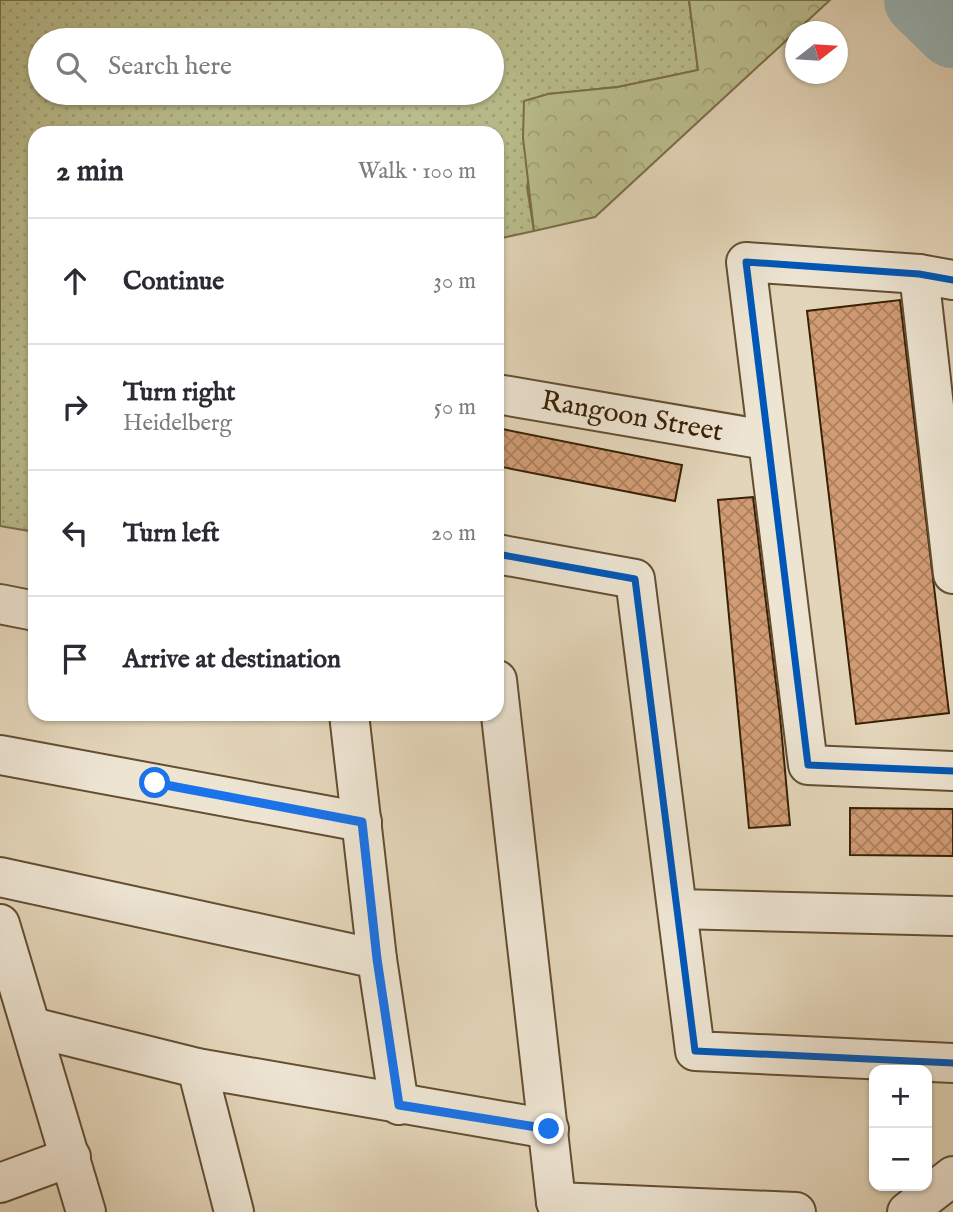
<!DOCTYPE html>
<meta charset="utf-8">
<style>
:root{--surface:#fff;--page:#f7f7f7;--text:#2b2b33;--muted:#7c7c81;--line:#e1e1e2}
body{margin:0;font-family:"IM FELL English",serif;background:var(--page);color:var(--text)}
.controls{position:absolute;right:21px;bottom:21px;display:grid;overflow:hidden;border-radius:14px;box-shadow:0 2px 5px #0004}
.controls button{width:63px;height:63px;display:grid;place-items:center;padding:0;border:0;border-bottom:2px solid var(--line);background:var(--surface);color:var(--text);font:35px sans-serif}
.compass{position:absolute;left:785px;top:21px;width:63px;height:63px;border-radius:50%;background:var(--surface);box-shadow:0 2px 5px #0004;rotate:73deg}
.stop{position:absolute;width:21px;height:21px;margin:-16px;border:5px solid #1a73e8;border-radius:50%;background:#fff}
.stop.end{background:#1a73e8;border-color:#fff;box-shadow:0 2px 7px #0008}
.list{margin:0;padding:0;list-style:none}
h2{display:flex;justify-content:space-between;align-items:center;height:91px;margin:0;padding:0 28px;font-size:30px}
h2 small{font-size:23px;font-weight:400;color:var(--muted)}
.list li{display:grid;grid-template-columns:46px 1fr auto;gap:21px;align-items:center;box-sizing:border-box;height:126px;padding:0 28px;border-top:2px solid var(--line)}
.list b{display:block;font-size:26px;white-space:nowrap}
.list p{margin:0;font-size:23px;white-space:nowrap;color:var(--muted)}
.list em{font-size:23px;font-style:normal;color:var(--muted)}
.icon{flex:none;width:38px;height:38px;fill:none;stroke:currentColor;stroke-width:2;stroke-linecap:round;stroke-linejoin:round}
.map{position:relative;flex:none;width:953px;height:1212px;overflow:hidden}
.search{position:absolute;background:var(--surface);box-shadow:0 2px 5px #0004;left:28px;top:28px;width:476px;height:77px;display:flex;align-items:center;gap:18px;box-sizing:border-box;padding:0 24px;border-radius:38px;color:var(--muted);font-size:26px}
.panel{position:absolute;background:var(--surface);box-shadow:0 2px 5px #0004;left:28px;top:126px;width:476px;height:595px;border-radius:21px}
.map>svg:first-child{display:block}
.grass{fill:url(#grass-dots);stroke:#796e48;stroke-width:2;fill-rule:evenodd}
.forest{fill:url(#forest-crowns);stroke:#796e48;stroke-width:2}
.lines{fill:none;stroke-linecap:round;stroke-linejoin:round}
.river{stroke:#99b6b9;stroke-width:74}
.building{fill:url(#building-cross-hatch);stroke:#392105;stroke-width:2}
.minor-casing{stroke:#644e32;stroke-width:42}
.minor{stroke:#ede4d2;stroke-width:38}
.cycleway-casing{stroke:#ede4d2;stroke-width:11}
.cycleway{stroke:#0057b8;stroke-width:7}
.route{stroke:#1a73e8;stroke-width:9}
.labels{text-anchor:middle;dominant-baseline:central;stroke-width:6;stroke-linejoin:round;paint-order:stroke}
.street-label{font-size:28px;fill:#392105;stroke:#ede4d2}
</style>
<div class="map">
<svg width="953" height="1212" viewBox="0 0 953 1212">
<defs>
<pattern id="grass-dots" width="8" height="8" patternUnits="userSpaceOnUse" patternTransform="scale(1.75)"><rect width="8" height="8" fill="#b9bc8c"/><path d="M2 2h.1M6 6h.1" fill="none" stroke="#a0a177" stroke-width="1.8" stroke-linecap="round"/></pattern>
<pattern id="forest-crowns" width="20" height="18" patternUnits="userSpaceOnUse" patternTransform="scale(1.75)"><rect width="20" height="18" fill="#b9bc8c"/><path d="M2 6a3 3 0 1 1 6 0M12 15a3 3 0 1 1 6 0" fill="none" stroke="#a0a177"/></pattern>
<pattern id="building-cross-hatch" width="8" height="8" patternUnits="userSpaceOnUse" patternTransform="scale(1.75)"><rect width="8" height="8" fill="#d19c74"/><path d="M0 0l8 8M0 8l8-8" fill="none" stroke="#ab7f5d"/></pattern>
</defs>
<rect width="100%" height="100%" fill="#e3d5b9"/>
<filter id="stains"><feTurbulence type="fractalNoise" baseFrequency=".00286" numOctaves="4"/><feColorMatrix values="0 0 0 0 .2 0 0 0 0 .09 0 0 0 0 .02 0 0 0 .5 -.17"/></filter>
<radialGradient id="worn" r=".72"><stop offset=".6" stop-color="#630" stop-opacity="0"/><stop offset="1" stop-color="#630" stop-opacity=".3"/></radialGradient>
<path class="grass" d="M0 0H689L698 70 618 87 548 94 527 187 534 231 497 239V133H35V532L0 526ZM40 40H492V93H40Z"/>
<path class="forest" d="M689 0H830L595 217 534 231 523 138 524 101 548 94 618 87 698 70Z"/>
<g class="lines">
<path class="river" d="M921 0 953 31"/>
</g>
<g class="building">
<path d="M900 300 949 713 856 724 807 311Z"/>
<path d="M497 428 682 465 675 501 497 466Z"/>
<path d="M753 497 780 716 790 825 749 828 718 500Z"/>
<path d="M850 808 953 809V856L850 855Z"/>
</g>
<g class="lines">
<defs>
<g id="minor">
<path d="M919 274 953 574"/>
<path d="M953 280 919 274 746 262 808 765 953 771"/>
<path d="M497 394 766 440"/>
<path d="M497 554 635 579 695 1051 953 1063"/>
<path d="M0 604 35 611"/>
<path d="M497 680 556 1202"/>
<path d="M349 714 377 959 399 1105"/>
<path d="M0 755 362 822"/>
<path d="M0 877 377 959"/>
<path d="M678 909 953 916"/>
<path d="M0 924 86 1212"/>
<path d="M32 1027 197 1068 549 1129"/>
<path d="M197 1068 234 1212"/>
<path d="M0 1183 71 1157"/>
<path d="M556 1202 796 1212"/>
<path d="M907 1212 953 1176"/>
</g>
</defs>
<use href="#minor" class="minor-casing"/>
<use href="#minor" class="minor"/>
<defs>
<g id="cycleway">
<path d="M953 280 919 274 746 262 808 765 953 771"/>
<path d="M497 554 635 579 695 1051 953 1063"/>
</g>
</defs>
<use href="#cycleway" class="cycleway-casing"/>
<use href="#cycleway" class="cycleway"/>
</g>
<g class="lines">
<path class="route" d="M155 783 362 822 377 959 399 1105 549 1129"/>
</g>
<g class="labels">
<g class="street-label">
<text transform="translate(632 417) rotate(10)">Rangoon Street</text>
</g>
</g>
<rect width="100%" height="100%" filter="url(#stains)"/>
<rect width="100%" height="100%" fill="url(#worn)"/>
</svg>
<div class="controls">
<button>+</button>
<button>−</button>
</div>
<svg class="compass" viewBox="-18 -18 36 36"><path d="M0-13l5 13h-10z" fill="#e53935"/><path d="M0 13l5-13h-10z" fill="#7c7c81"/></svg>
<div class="stop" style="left:155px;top:783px"></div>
<div class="stop end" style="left:549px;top:1129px"></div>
<div class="search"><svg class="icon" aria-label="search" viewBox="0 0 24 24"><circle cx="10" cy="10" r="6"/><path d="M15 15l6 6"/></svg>Search here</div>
<section class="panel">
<h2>2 min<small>Walk · 100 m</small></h2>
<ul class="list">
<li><svg class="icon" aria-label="ahead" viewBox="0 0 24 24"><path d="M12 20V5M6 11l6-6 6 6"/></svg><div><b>Continue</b></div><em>30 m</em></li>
<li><svg class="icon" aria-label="right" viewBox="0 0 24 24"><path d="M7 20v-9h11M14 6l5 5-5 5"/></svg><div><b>Turn right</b><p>Heidelberg</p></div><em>50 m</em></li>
<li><svg class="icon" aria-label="left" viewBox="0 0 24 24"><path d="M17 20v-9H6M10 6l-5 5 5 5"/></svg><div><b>Turn left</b></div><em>20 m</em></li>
<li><svg class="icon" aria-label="arrive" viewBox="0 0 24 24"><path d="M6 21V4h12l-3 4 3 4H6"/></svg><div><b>Arrive at destination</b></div></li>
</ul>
</section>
</div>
